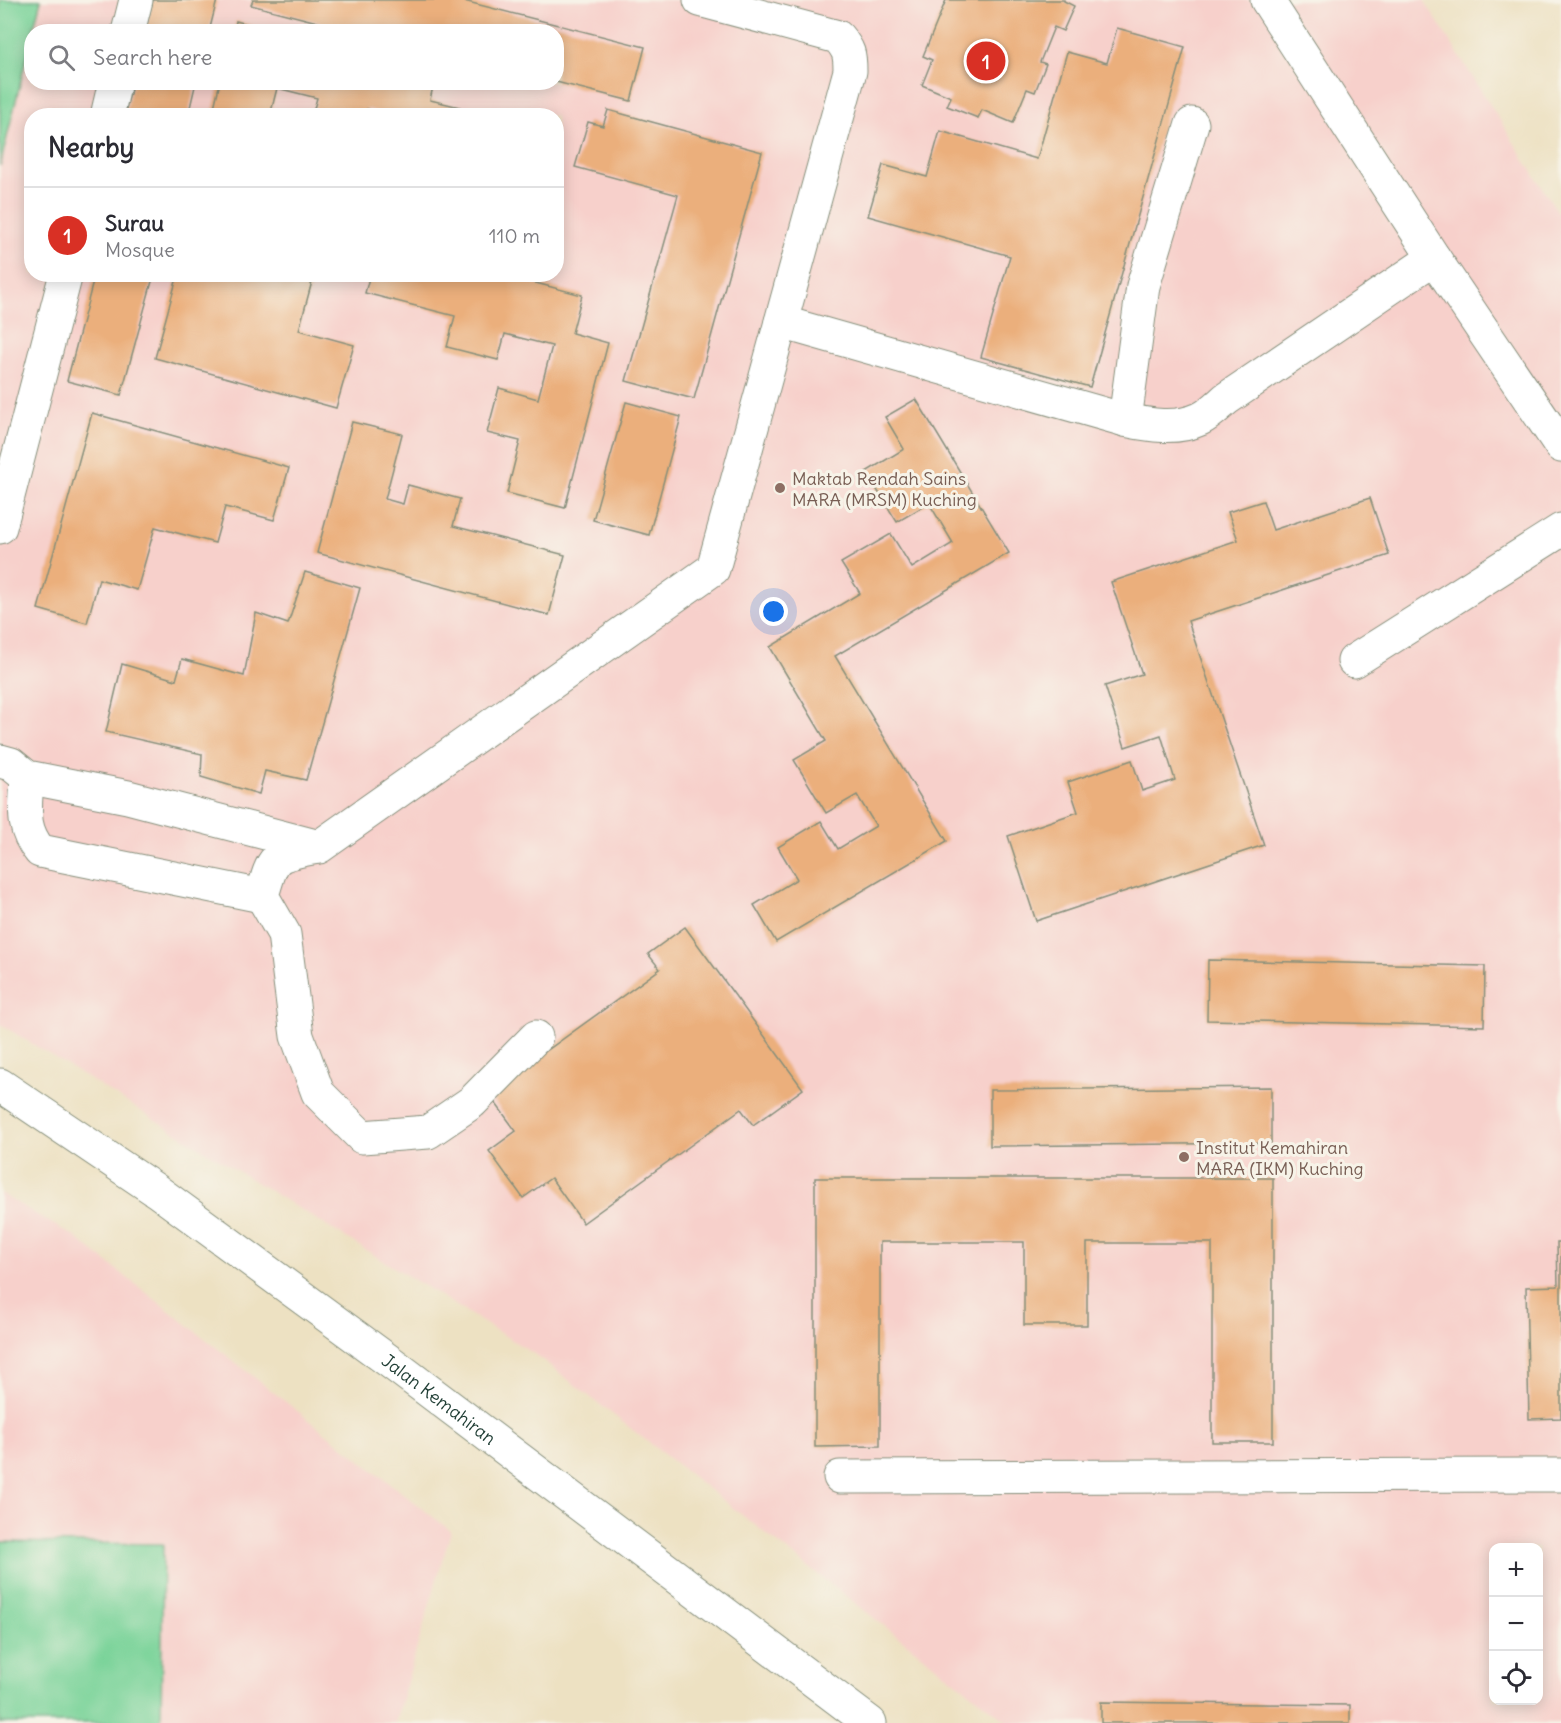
<!DOCTYPE html>
<meta charset="utf-8">
<style>
:root{--surface:#fff;--page:#f7f7f7;--text:#2b2b33;--muted:#7c7c81;--line:#e1e1e2;--accent:#d93025}
body{margin:0;font-family:Delius,sans-serif;background:var(--page);color:var(--text)}
.controls{position:absolute;right:18px;bottom:18px;display:grid;overflow:hidden;border-radius:12px;box-shadow:0 3px 15px #0003}
.controls button{width:54px;height:54px;display:grid;place-items:center;padding:0;border:0;border-bottom:2px solid var(--line);background:var(--surface);color:var(--text);font:30px sans-serif}
.you{position:absolute;left:774px;top:612px;width:21px;height:21px;margin:-15px;border:4px solid #fff;border-radius:50%;background:#1a73e8;box-shadow:0 0 0 9px #1a73e833}
.badge{display:grid;place-items:center;width:39px;height:39px;border-radius:50%;background:var(--accent);color:#fff;font-size:20px;font-weight:700}
.pin{position:absolute;translate:-50% -50%;border:3px solid #fff;box-shadow:0 2px 6px #0006}
.list{margin:0;padding:0;list-style:none}
h2{display:flex;justify-content:space-between;align-items:center;height:78px;margin:0;padding:0 24px;font-size:26px}
h2 small{font-size:20px;font-weight:400;color:var(--muted)}
.list li{display:grid;grid-template-columns:39px 1fr auto;gap:18px;align-items:center;box-sizing:border-box;height:96px;padding:0 24px;border-top:2px solid var(--line)}
.list b{display:block;font-size:22px;white-space:nowrap}
.list p{margin:0;font-size:20px;white-space:nowrap;color:var(--muted)}
.list em{font-size:20px;font-style:normal;color:var(--muted)}
.icon{flex:none;width:33px;height:33px;fill:none;stroke:currentColor;stroke-width:2;stroke-linecap:round;stroke-linejoin:round}
.map{position:relative;flex:none;width:1561px;height:1723px;overflow:hidden}
.search{position:absolute;background:var(--surface);box-shadow:0 3px 15px #0003;left:24px;top:24px;width:540px;height:66px;display:flex;align-items:center;gap:15px;box-sizing:border-box;padding:0 21px;border-radius:24px;color:var(--muted);font-size:22px}
.panel{position:absolute;background:var(--surface);box-shadow:0 3px 15px #0003;left:24px;top:108px;width:540px;height:174px;border-radius:24px}
.map>svg:first-child{display:block}
.built{fill:#f7d0cb;fill-rule:evenodd}
.green{fill:#79d399;stroke:#4c8866;stroke-width:1.5}
.building{fill:#ebaf7c}
.lines{fill:none;stroke-linecap:round;stroke-linejoin:round}
.minor-casing{stroke:#868f7b;stroke-width:35}
.minor{stroke:#fff;stroke-width:33}
.education-dot{fill:#8d6e63;stroke:#f7f3e8;stroke-width:2}
.labels{text-anchor:middle;dominant-baseline:central;stroke-width:6;stroke-linejoin:round;paint-order:stroke}
.education-label{font-size:18px;fill:#785e54;stroke:#f7f3e8;text-anchor:start}
.street-label{font-size:18px;fill:#1f3d34;stroke:#f7f3e8}
</style>
<div class="map">
<svg width="1561" height="1723" viewBox="0 0 1561 1723">
<rect width="100%" height="100%" fill="#f7f3e8"/>
<filter id="ink" filterUnits="userSpaceOnUse"><feTurbulence type="fractalNoise" baseFrequency=".0167" numOctaves="2"/><feDisplacementMap in="SourceGraphic" scale="12" xChannelSelector="R" yChannelSelector="G"/><feConvolveMatrix kernelMatrix="1 2 1 2 8 2 1 2 1" color-interpolation-filters="sRGB"/></filter>
<filter id="wash" filterUnits="userSpaceOnUse"><feTurbulence type="fractalNoise" baseFrequency=".008" numOctaves="4" result="noise"/><feDisplacementMap in="SourceGraphic" scale="24" xChannelSelector="R" yChannelSelector="G"/><feGaussianBlur stdDeviation="1.35" result="paint"/><feColorMatrix in="noise" values="0 0 0 0 0 0 0 0 0 0 0 0 0 0 0 0 0 1.4 0 .05"/><feComposite in="paint" operator="in"/></filter>
<g filter="url(#wash)">
<rect width="100%" height="100%" fill="#ede1c2"/>
<g class="built">
<path d="M0 0H1424L1561 217V1723H1009L539 1357 0 1024ZM32 32H556V82H32ZM32 116H556V274H32ZM1494 1548H1538V1700H1494Z"/>
<path d="M0 1193 75 1237 451 1531 395 1723H0Z"/>
</g>
<g class="green">
<path d="M0 0H41L33 31 32 32 31 39 0 166Z"/>
<path d="M0 1542 163 1544 161 1723H0Z"/>
</g>
<g id="blocks">
<g class="building">
<path d="M153 0H217L209 32H145Z"/>
<path d="M253 0H460L645 47 631 101 556 82V32H356L251 5Z"/>
<path d="M946 0H1064V1L1074 6 1063 31 1054 27 1040 62 1046 64 1035 92 1027 89 1013 123 982 110 978 118 947 106 951 97 922 85 932 60 923 56Z"/>
<path d="M236 21 273 31V32H234Z"/>
<path d="M1117 28 1185 47 1090 387 981 357 1010 256 868 216 883 165 927 177 940 131 1037 159 1067 52 1107 63Z"/>
<path d="M133 82H196L188 116H124Z"/>
<path d="M220 82H434L430 100 460 107 458 116H393L367 109 365 116H312L317 98 277 88 270 116H212Z"/>
<path d="M608 110 762 152 694 399 626 381 678 195 575 167 588 122 603 126Z"/>
<path d="M95 274H154L121 395 67 381Z"/>
<path d="M178 274H314L299 330 354 345 336 408 155 358Z"/>
<path d="M370 274H501L582 295 572 333 608 343 565 508 507 493 520 441 487 433 499 388 538 399 552 346 505 334 498 360 447 347 455 316 365 293Z"/>
<path d="M916 399 1009 553 835 656 947 841 776 942 754 905 797 879 778 847 821 821 838 849 876 826 857 795 826 813 794 760 826 741 770 647 860 593 841 563 891 534 912 568 953 543 929 503 897 522 866 472 904 449 885 417Z"/>
<path d="M626 402 681 417 649 535 593 520Z"/>
<path d="M92 413 289 468 274 520 225 507 215 543 155 527 137 590 99 579 87 623 38 609Z"/>
<path d="M352 422 402 434 385 499 403 504 408 485 460 499 453 526 565 555 549 615 317 553Z"/>
<path d="M1370 498 1389 555 1188 621 1264 845 1036 921 1008 836 1078 812 1068 782 1132 760 1142 791 1175 780 1161 735 1125 747 1105 686 1142 674 1111 582 1238 540 1228 512 1263 501 1273 530Z"/>
<path d="M305 572 360 588 306 780 265 771 259 794 201 777 202 754 106 732 122 664 176 680 182 659 244 676 256 613 288 624Z"/>
<path d="M685 927 803 1089 753 1125 741 1109 583 1223 551 1178 523 1198 489 1151 516 1131 488 1093 660 969 648 954Z"/>
<path d="M1208 960 1485 966 1484 1026 1207 1020Z"/>
<path d="M1271 1087V1143L990 1146V1090Z"/>
<path d="M815 1178H1273V1442H1212V1243H1087V1325H1024V1242H880V1446L815 1447Z"/>
<path d="M1557 1242H1561V1418L1529 1419 1526 1287 1558 1286Z"/>
<path d="M1101 1702 1350 1705V1723H1101Z"/>
</g>
</g>
</g>
<g filter="url(#ink)">
<use href="#blocks" fill-opacity="0" stroke="#868f7b" stroke-width="1.5"/>
<g class="lines">
<defs>
<g id="minor">
<path d="M1267 0 1434 258 1561 446"/>
<path d="M128 32 136 0"/>
<path d="M107 116 115 82"/>
<path d="M781 322 1125 420C1149 425 1176 430 1200 419 1209 415 1218 406 1226 399L1434 258"/>
<path d="M1125 420 1143 286 1192 124"/>
<path d="M0 527 66 274"/>
<path d="M1354 661 1561 530"/>
<path d="M0 761 11 764 27 777 128 797 319 847 713 569 850 71C850 54 849 50 838 37L700 0"/>
<path d="M27 777C26 807 20 827 40 851L262 896"/>
<path d="M317 847C273 856 274 853 262 896L284 934 297 1036 318 1093 362 1137 428 1132 472 1102 536 1037"/>
<path id="s1" d="M0 1085 157 1191 393 1364 870 1723"/>
<path d="M840 1477 1561 1475"/>
</g>
</defs>
<use href="#minor" class="minor-casing"/>
<use href="#minor" class="minor"/>
</g>
</g>
<g class="education-dot">
<circle cx="780" cy="488" r="6"/>
<circle cx="1184" cy="1157" r="6"/>
</g>
<g class="labels">
<g class="education-label">
<text x="792" y="478">Maktab Rendah Sains<tspan x="792" dy="21">MARA (MRSM) Kuching</tspan></text>
<text x="1196" y="1147">Institut Kemahiran<tspan x="1196" dy="21">MARA (IKM) Kuching</tspan></text>
</g>
<g class="street-label">
<text stroke="none"><textPath href="#s1" startOffset="540">Jalan Kemahiran</textPath></text>
</g>
</g>
</svg>
<div class="controls">
<button>+</button>
<button>−</button>
<button><svg class="icon" aria-label="locate" viewBox="0 0 24 24"><circle cx="12" cy="12" r="6"/><path d="M12 2v4M12 18v4M2 12h4M18 12h4"/></svg></button>
</div>
<div class="you"></div>
<div class="pin badge" style="left:986px;top:61px">1</div>
<div class="search"><svg class="icon" aria-label="search" viewBox="0 0 24 24"><circle cx="10" cy="10" r="6"/><path d="M15 15l6 6"/></svg>Search here</div>
<section class="panel">
<h2>Nearby<small></small></h2>
<ul class="list">
<li><span class="badge">1</span><div><b>Surau</b><p>Mosque</p></div><em>110 m</em></li>
</ul>
</section>
</div>
